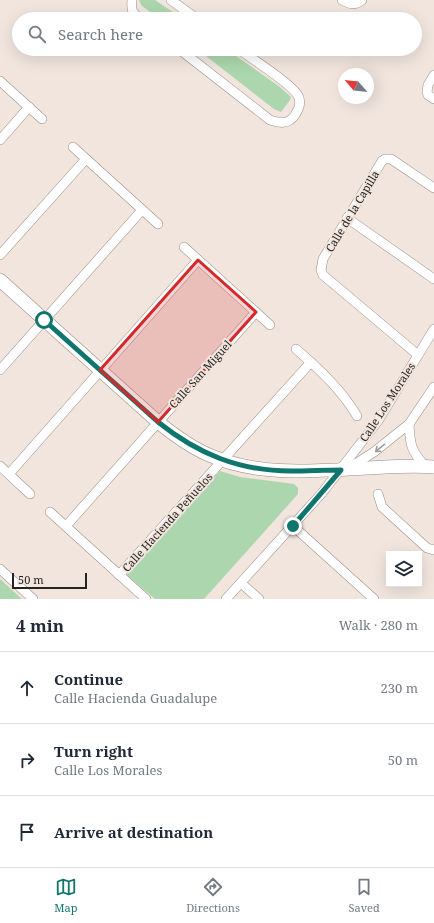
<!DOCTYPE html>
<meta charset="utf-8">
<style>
:root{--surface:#fff;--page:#f6f6f7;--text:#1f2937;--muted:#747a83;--line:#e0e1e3;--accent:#0f766e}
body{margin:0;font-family:"Noto Serif",serif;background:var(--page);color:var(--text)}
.controls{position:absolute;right:12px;bottom:12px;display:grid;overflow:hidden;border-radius:0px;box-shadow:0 4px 16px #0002}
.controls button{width:36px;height:36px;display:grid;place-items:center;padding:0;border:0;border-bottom:1px solid var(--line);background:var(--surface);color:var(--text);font:20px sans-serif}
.compass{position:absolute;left:338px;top:68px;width:36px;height:36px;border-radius:50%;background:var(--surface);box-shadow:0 4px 16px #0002;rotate:298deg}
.scale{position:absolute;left:12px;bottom:10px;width:75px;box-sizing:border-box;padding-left:4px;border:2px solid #272320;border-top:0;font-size:11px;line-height:14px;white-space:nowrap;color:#272320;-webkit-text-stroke:3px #f1e5de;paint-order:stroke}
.stop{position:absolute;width:12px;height:12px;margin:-9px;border:3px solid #0f766e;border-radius:50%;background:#fff}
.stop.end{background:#0f766e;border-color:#fff;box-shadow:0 1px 4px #0008}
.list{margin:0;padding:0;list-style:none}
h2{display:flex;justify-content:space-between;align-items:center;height:52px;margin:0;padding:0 16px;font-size:17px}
h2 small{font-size:13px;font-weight:400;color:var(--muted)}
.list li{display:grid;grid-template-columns:26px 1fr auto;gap:12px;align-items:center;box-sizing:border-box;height:72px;padding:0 16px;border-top:1px solid var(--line)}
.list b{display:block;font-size:15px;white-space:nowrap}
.list p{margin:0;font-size:13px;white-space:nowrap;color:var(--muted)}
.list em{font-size:13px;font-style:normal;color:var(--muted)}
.icon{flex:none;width:22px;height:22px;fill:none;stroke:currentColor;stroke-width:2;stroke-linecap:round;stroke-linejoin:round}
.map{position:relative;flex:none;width:434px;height:599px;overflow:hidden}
.search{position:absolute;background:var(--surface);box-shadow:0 4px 16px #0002;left:12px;right:12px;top:12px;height:44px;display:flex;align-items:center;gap:10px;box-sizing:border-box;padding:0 14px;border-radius:22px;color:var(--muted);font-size:15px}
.sheet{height:268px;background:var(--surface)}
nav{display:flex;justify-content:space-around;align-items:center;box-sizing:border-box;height:56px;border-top:1px solid var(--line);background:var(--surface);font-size:11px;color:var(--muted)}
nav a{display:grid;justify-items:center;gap:2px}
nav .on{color:var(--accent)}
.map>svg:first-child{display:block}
.green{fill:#acd7ae}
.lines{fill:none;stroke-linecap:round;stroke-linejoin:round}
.street-casing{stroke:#9a8f88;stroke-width:10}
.secondary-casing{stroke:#9a8f88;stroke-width:14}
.street{stroke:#fff;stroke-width:9}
.secondary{stroke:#fff;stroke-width:13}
.oneway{stroke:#9e9c9b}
.route{stroke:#0f766e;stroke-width:5}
.marked{fill:#d62828;fill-opacity:0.2;stroke:#d62828;stroke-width:3;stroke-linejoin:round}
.labels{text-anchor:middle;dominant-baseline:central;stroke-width:4;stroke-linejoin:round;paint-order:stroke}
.street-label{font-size:11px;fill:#272320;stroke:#f1e5de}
</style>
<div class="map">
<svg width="434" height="599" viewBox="0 0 434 599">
<rect width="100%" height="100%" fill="#f1e5de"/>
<g class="green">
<path d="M139 0H155L183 19H159L141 5Z"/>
<path d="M197 49H226L280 87 291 97 290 100 281 112 274 109Z"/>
<path d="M220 471 240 477 294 484 298 488V494L204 599H155L127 575Z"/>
<path d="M0 579 22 599H0Z"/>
</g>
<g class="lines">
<defs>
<g id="street">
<path d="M132 0C131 11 132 12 140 19"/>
<path d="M171 0 197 19"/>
<path d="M342 0C349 4 355 6 362 0"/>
<path d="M179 49 270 120C280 123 288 125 295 115 298 110 301 105 299 98 296 86 250 58 239 49"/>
<path d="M434 75 428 85 427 92 428 95 434 99"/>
<path d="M0 81 42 119"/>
<path d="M0 140 29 107"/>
<path d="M73 147 158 224"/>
<path d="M347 218 434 279"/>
<path d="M184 247 270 325"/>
<path d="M0 255 86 159"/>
<path d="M296 349C319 369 341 389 357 416"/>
<path d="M418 355 323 275 321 270 323 259 382 161 385 159H391L434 188"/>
<path d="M0 370 142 210"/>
<path d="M409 424C410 445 411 451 426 467"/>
<path d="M0 466 30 494"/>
<path d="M349 468 374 452 409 424 434 387"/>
<path d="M9 474 198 260"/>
<path d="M378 494 382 507 427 548 434 550"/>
<path d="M50 512 146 599"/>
<path d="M66 526 256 312"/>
<path d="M293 526 374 599"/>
<path d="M0 569 33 599"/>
<path d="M119 575 311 362"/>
<path d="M241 583 259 599"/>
<path d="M226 599 322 493 378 421 434 329"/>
</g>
<path id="secondary" d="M0 280 158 422C174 435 190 447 209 455 259 477 315 471 367 468 390 467 412 465 434 467"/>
</defs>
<use href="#street" class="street-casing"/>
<use href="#secondary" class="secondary-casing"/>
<use href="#street" class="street"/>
<use href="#secondary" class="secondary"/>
</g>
<defs><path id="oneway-shaft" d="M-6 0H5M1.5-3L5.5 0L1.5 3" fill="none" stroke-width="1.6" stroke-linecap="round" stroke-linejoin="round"/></defs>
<use class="oneway" href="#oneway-shaft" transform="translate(380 448) rotate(141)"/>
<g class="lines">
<path class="route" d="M44 320 158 422C198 454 239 471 291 471 308 471 324 470 341 470L293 526"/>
</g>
<path class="marked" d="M198 260 256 312 158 422 100 370Z"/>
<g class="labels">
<g class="street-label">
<text transform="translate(352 211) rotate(-59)">Calle de la Capilla</text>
<text transform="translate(200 374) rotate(-48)">Calle San Miguel</text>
<text transform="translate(387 402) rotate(-57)">Calle Los Morales</text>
<text transform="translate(167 522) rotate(-48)">Calle Hacienda Peñuelos</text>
</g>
</g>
</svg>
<div class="controls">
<button><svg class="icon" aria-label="layers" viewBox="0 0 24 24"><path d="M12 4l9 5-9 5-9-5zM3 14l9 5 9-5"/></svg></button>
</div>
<svg class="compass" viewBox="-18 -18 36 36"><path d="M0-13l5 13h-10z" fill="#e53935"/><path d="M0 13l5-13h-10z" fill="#747a83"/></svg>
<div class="scale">50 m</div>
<div class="stop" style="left:44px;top:320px"></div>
<div class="stop end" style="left:293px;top:526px"></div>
<div class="search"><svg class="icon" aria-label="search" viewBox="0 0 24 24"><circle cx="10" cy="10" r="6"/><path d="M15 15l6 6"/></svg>Search here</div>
</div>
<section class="sheet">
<h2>4 min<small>Walk · 280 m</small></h2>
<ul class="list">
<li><svg class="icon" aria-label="ahead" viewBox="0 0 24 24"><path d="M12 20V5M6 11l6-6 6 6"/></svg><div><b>Continue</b><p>Calle Hacienda Guadalupe</p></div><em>230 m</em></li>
<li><svg class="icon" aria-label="right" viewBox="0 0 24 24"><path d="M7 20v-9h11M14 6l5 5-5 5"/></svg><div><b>Turn right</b><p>Calle Los Morales</p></div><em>50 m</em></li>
<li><svg class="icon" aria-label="arrive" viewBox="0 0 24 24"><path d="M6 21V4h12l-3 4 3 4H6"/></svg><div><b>Arrive at destination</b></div></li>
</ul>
</section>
<nav>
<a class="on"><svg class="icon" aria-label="map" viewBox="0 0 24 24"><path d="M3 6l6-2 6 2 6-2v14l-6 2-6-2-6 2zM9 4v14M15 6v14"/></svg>Map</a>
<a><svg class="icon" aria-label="directions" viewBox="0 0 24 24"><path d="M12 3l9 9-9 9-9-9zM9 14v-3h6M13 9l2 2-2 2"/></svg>Directions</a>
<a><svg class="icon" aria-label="saved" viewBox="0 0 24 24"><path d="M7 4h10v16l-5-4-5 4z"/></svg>Saved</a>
</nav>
